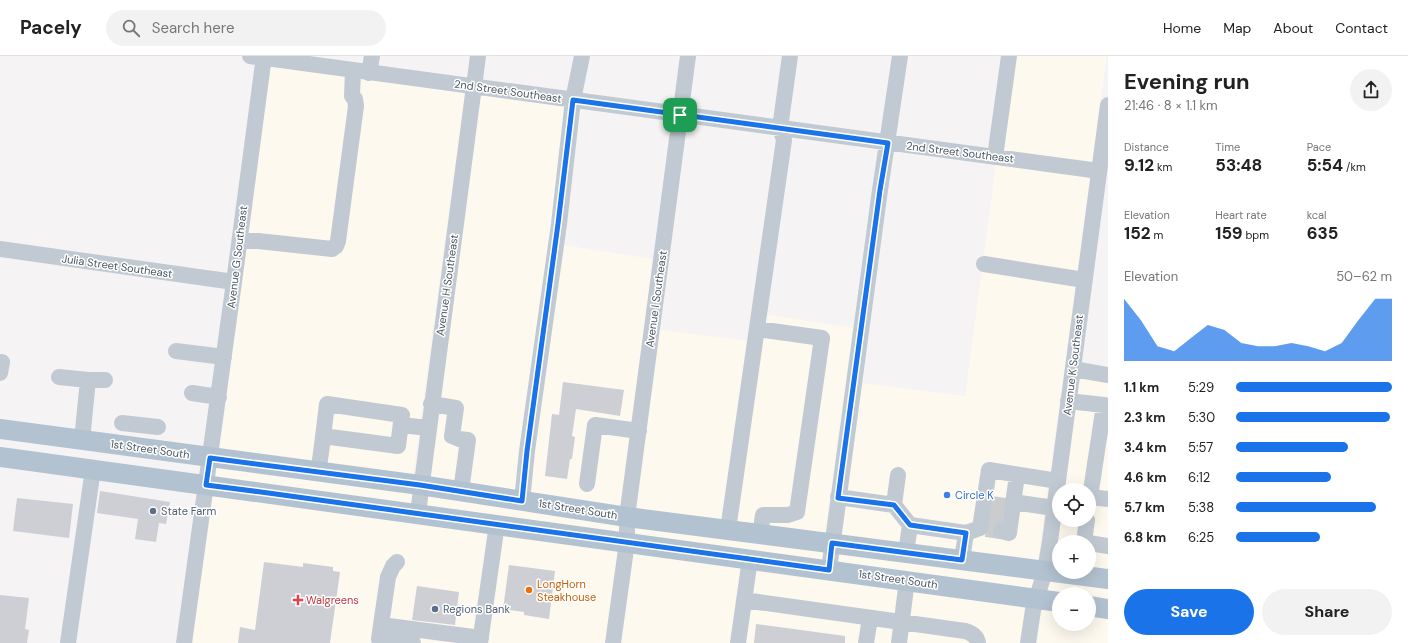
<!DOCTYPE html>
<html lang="en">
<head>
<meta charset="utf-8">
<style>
  :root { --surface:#fff; --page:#f2f2f2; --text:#222; --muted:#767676; --line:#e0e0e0; --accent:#1a73e8 }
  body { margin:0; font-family:"DM Sans",sans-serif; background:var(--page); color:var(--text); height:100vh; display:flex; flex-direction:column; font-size:15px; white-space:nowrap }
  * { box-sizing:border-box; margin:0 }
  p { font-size:13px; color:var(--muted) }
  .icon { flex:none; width:22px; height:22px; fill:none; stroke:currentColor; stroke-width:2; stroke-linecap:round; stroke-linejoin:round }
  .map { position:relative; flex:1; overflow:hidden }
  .drawer { display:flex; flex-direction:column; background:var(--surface); width:300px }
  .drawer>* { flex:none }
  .controls { position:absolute; left:1052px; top:427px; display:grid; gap:8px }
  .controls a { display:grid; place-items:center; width:44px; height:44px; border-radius:50%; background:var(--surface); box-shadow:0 4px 16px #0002; font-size:20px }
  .pin { position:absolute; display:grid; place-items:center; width:34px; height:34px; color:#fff; margin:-17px; border-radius:8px; box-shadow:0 2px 6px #0006 }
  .round { display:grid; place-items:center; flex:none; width:42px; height:42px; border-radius:21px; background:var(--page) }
  .overview { display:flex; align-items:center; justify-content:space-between; height:68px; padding:0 16px }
  h1 { font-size:22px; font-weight:700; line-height:30px }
  .metrics { display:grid; grid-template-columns:repeat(3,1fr); gap:6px; height:68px; padding:4px 16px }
  .metrics div { display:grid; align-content:center }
  .metrics b { font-size:17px; font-weight:700 }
  .metrics small { font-size:11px; font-weight:400 }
  .metrics p { font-size:11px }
  .chart { height:112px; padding:8px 16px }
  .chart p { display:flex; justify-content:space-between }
  .chart svg { width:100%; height:72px; margin-top:4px; fill:var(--accent); opacity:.7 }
  .cta { display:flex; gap:8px; margin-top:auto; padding:8px 16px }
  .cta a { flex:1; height:46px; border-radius:24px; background:var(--accent); color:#fff; font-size:16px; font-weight:700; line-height:46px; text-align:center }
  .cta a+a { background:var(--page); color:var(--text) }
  ul { padding:0 16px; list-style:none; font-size:13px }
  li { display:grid; grid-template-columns:64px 48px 1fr; align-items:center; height:30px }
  li i { height:10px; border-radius:5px; background:var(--accent) }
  header { display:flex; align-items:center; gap:24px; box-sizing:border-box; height:56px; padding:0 20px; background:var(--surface); border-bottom:1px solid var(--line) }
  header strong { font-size:19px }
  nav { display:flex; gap:22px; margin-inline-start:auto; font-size:14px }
  .search { width:280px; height:36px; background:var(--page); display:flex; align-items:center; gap:10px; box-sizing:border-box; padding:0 14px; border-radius:22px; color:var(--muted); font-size:15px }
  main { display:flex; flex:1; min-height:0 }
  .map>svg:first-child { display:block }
  .commercial { fill:#fdf9ef }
  .building { fill:#cdcfd5 }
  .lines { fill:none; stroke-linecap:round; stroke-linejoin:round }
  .minor-tunnel { stroke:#caccce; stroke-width:16; stroke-dasharray:16 8; stroke-linecap:butt }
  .minor { stroke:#c1cad2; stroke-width:16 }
  .major { stroke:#b3c2d1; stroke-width:20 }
  .route-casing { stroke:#fff; stroke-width:8 }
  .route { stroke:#1a73e8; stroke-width:5 }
  .shop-dot { fill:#3f7fe0; stroke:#fff; stroke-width:1.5 }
  .service-dot { fill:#5c6f8a; stroke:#fff; stroke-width:1.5 }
  .food-dot { fill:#e8710a; stroke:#fff; stroke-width:1.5 }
  .health-dot { fill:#e0444e; stroke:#fff; stroke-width:1.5 }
  .labels { text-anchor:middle; stroke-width:3; stroke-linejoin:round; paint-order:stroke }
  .street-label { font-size:11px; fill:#4a5661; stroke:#fff }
  .shop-label { font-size:11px; fill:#366cbe; stroke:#fff; text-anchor:start }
  .service-label { font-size:11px; fill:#4e5e75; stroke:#fff; text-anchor:start }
  .food-label { font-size:11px; fill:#c56008; stroke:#fff; text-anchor:start }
  .health-label { font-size:11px; fill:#be3a42; stroke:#fff; text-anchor:start }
</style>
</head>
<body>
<header>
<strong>Pacely</strong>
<div class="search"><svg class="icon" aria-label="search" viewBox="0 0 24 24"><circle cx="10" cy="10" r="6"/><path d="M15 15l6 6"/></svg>Search here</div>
<nav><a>Home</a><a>Map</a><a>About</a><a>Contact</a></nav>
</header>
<main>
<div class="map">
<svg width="1108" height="587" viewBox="0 0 1108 587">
  <rect width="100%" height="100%" fill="#f5f3f3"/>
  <!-- commercial -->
  <path class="commercial" d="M 1011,0 L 1107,0 L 1092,107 L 998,94 Z
    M 271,10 L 465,37 L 413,421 L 219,396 L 243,220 L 252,141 Z
    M 481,39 L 578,52 L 557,188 L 653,203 L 620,453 L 429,423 Z
    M 996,108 L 1090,121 L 1038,507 L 841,481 L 862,327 L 965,340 Z
    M 763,258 L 853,272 L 825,479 L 636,455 L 660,274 L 758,286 Z
    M 1080,321 L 1108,326 L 1108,516 L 1089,513 L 1089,486 L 1059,486 L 1059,509 L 1054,509 L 1061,464 L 1089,464 L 1089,434 L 1065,434 Z
    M 210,402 L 626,471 L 1045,515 L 1028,587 L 184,587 Z
    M 1051,523 L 1108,531 L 1108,545 L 1089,543 L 1089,538 L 1046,537 Z
    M 1042,551 L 1059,553 L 1059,568 L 1089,568 L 1089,557 L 1108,560 L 1108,587 L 1037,587 Z"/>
  <!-- building -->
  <path class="building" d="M 563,326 L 624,334 L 620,360 L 576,353 L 572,380 L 575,381 L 572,403 L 570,403 L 567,423 L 545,420 L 552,358 L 559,359 Z
    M 100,435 L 170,446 L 166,468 L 159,467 L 156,486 L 135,483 L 138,463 L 97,457 Z
    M 17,442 L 73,448 L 69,482 L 13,475 Z
    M 264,506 L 303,511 L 303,507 L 333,511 L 333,515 L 340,516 L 330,587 L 238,587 L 240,571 L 255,574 Z
    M 509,509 L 555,515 L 549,563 L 524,559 L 524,556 L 503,553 Z
    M 417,530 L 459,536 L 455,569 L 412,564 Z
    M 0,539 L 29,542 L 25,573 L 29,574 L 27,587 L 0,587 Z
    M 756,568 L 845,580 L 845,587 L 754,587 Z"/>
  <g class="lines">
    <!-- minor-tunnel -->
    <path class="minor-tunnel" d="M 990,448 L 1005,450
      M 988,462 L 1003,464
      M 986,473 L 1001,475"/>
    <!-- minor -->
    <path class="minor" d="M 250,0 L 1099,115
      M 369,17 L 372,0
      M 995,101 L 1009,0
      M 240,185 L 258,185 L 332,193 L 336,190 L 338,185 L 356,50 L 355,43 L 352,40 L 353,15
      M 0,193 L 234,226
      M 984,208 L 1084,224
      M 757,273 L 822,282 L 797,456 L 788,459 L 763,459 L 760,478
      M 176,295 L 224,301
      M 1073,313 L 1108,319
      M 0,317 L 2,306
      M 59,321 L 88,324 L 82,384
      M 88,324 L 105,324
      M 192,337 L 219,341
      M 1068,345 L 1104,349 L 1090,441 L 1108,443
      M 431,348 L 456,352 L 452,380 L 459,383 L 468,384 L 461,435
      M 122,367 L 158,371
      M 401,369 L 428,372
      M 318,416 C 322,394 324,371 327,348 L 402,359 L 398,390 L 323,380
      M 587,428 L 595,369 L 639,375
      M 838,441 L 894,449 L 910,469 L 966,477 L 980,472 L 989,414 L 1058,425
      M 522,445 L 527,395 L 559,168 L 573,44 L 582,0
      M 1013,446 L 1054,452
      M 894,449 L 898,419
      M 418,457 L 478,0
      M 728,474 L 784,84 L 780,72 L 790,0
      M 1001,475 L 1009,477 L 1017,419
      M 1084,486 L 1087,464
      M 1089,487 L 1108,490
      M 906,497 L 910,469
      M 962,504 L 966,477
      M 829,514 L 880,134 L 900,0
      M 744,544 L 965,575 C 972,577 977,580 978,587
      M 381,569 L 481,582
      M 379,583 L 413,587
      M 68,587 L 93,413
      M 184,587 L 234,226 L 264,0
      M 380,587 L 379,583 L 388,521 L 393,510 L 397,506
      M 480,587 L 497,468
      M 613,587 L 627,486 L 627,461 L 688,0
      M 738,587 L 750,503
      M 866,587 L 870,562
      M 899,587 L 907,524
      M 1028,587 L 1033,554 L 1045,515 L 1050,485 L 1108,49"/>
    <!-- major -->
    <path class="major" d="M 0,373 L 420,429 L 627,461 L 1108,523
      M 0,401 L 1059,546
      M 1089,550 L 1108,553"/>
  </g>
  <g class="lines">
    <defs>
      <path id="route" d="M 573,44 L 888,87 L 880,134 L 838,442 L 894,449 L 910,469 L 966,477 L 962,504 L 832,487 L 829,514 L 261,436 L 206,429 L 210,402 L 420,429 L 522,445 L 527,395 L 558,168 Z"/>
    </defs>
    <!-- route casing -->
    <use href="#route" class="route-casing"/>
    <!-- route -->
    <use href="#route" class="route"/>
  </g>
  <!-- markers -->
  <circle class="shop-dot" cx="947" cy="439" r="4"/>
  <g class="service-dot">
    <circle cx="153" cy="455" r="4"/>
    <circle cx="435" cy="553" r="4"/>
  </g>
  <circle class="food-dot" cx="529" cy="534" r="4"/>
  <path class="health-dot" d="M296 538h4v4h4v4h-4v4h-4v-4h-4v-4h4z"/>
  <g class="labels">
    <!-- street labels -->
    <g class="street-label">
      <text transform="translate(508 35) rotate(8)" y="4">2nd Street Southeast</text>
      <text transform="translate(960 96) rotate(7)" y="4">2nd Street Southeast</text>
      <text transform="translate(237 201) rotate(-83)" y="4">Avenue G Southeast</text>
      <text transform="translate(117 210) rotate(8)" y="4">Julia Street Southeast</text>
      <text transform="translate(447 229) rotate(-82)" y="4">Avenue H Southeast</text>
      <text transform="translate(656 243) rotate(-82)" y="4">Avenue I Southeast</text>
      <text transform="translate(1073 309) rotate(-83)" y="4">Avenue K Southeast</text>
      <text transform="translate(150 393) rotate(8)" y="4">1st Street South</text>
      <text transform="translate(578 453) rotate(9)" y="4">1st Street South</text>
      <text transform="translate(898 523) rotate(8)" y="4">1st Street South</text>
    </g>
    <!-- shop labels -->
    <g class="shop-label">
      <text x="955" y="443">Circle K</text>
    </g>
    <!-- service labels -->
    <g class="service-label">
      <text x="161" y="459">State Farm</text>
      <text x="443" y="557">Regions Bank</text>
    </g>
    <!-- food labels -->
    <g class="food-label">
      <text x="537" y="532">LongHorn<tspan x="537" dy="13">Steakhouse</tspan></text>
    </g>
    <!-- health labels -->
    <g class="health-label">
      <text x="306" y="548">Walgreens</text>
    </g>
  </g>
</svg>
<div class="controls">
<a><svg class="icon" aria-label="locate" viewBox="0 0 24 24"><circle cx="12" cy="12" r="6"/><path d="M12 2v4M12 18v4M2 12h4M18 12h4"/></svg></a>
<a>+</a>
<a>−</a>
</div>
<div class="pin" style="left:680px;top:59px;background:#1e9e55"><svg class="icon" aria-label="arrive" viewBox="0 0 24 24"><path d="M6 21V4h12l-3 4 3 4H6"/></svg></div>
</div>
<section class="drawer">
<div class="overview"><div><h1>Evening run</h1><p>21:46 · 8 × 1.1 km</p></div><a class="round"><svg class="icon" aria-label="share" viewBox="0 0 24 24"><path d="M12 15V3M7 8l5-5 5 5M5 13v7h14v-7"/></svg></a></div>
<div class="metrics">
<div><p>Distance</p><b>9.12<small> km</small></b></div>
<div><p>Time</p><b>53:48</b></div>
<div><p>Pace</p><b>5:54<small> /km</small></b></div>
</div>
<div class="metrics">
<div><p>Elevation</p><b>152<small> m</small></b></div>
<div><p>Heart rate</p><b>159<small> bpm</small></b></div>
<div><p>kcal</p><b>635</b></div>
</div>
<div class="chart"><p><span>Elevation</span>50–62 m</p>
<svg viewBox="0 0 160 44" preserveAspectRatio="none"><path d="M0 44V6L10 19L20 35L30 38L40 30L50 22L60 25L70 33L80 35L90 35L100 33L110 35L120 38L130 33L140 19L150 6L160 6V44z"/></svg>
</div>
<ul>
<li><b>1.1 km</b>5:29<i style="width:100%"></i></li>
<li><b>2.3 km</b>5:30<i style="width:99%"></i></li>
<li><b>3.4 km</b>5:57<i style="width:72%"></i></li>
<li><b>4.6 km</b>6:12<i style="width:61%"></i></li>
<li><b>5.7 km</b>5:38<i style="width:90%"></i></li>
<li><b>6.8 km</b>6:25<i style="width:54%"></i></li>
</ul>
<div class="cta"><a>Save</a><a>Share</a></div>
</section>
</main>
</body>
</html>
